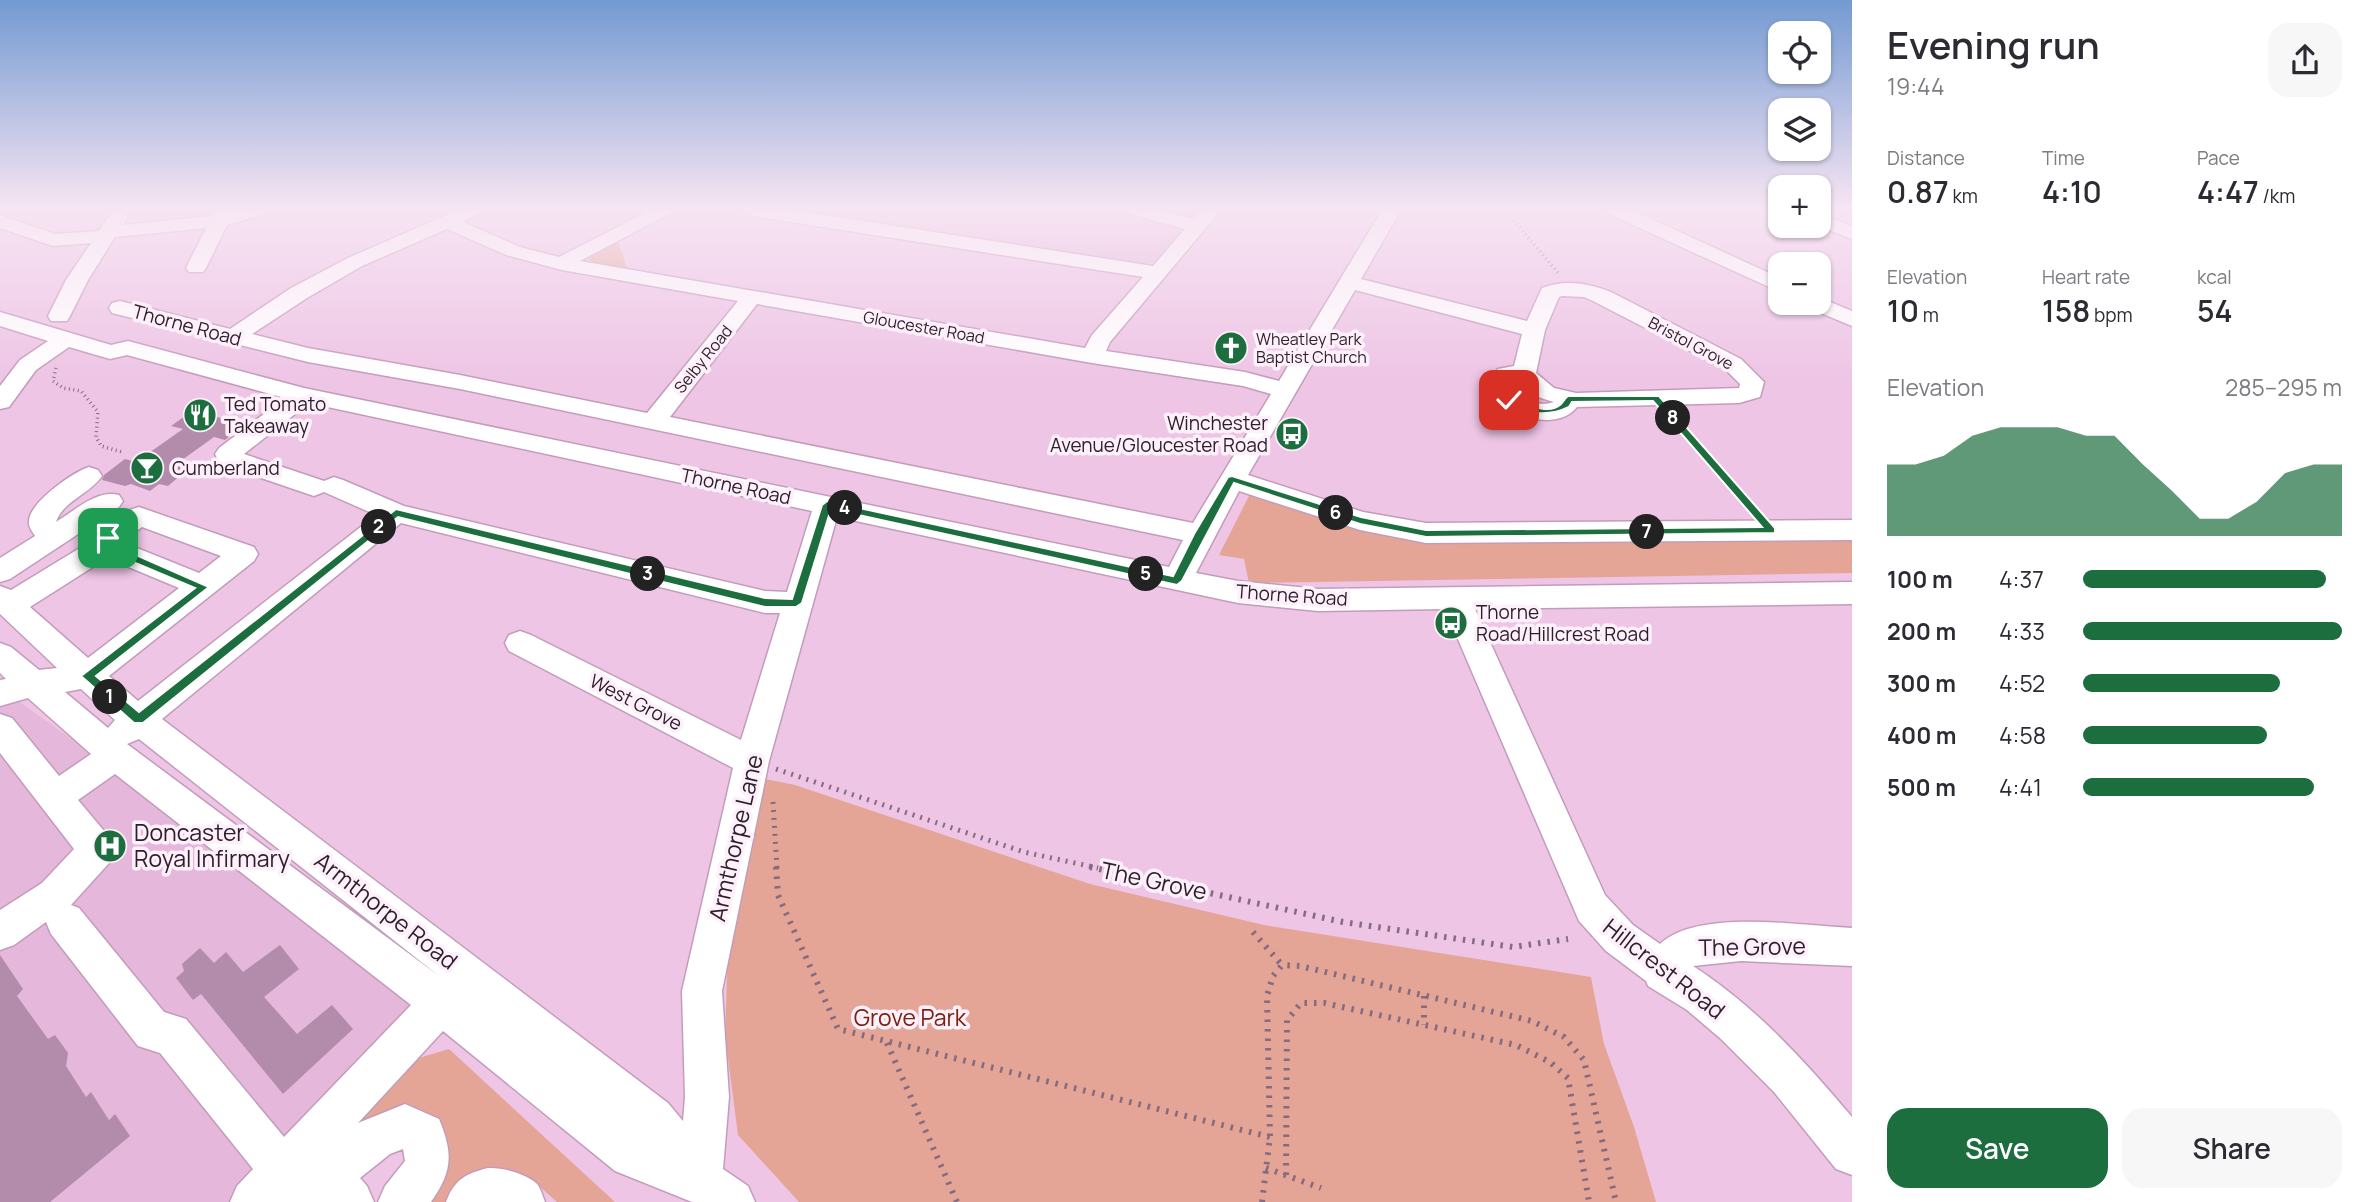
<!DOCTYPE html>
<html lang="en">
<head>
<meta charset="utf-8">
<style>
  :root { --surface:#fff; --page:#f7f7f7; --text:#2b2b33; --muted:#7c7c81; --accent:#1d6e3f }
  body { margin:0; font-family:Manrope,sans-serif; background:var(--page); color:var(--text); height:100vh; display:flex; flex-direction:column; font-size:26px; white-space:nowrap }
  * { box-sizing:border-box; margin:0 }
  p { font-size:23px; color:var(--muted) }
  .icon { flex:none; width:38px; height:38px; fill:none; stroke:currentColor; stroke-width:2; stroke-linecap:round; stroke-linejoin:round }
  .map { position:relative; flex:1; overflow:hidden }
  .panel { display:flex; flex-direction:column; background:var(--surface); width:525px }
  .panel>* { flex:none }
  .fabs { position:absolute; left:1768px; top:21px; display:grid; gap:14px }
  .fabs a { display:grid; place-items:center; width:63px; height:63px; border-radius:14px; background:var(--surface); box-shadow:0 2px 5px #0004; font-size:35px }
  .pin { position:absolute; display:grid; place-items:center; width:60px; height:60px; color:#fff; margin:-30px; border-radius:14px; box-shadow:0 4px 10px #0006 }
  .km { position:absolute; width:35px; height:35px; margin:-18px; border-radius:50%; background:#222; color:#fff; font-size:19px; line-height:35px; text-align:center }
  .round { display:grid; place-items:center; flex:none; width:74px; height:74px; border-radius:21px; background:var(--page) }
  .overview { display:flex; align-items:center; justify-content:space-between; height:119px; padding:0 35px }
  h1 { font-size:38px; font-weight:600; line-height:52px }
  .metrics { display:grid; grid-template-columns:repeat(3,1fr); gap:10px; height:119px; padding:7px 35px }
  .metrics div { display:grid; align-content:center }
  .metrics b { font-size:30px; font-weight:600 }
  .metrics small { font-size:19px; font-weight:400 }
  .metrics p { font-size:19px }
  .chart { height:196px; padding:14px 35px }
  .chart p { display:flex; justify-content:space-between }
  .chart svg { width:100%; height:126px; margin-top:7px; fill:var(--accent); opacity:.7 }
  .cta { display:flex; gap:14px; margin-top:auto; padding:14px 35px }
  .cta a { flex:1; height:80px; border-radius:21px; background:var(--accent); color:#fff; font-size:28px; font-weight:600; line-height:80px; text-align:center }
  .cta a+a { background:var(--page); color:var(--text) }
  ul { padding:0 35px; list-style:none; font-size:23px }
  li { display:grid; grid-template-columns:112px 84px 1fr; align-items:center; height:52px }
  li i { height:18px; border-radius:9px; background:var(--accent) }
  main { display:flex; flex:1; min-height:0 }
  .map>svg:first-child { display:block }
  .built { fill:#e5b7db }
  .green { fill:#e5a596 }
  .building { fill:#b28caa }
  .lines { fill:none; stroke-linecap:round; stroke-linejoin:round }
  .minor-casing { stroke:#c39cbb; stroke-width:3 }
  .path-far2 { stroke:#856b80; stroke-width:3.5; stroke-dasharray:1 3.5; stroke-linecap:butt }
  .path-far1 { stroke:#856b80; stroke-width:5; stroke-dasharray:2 6; stroke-linecap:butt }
  .path { stroke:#856b80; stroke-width:6; stroke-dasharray:2.5 7; stroke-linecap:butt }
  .minor { fill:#fff; fill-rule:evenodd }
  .route { fill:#1d6e3f; stroke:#fff; stroke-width:2 }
  .labels { text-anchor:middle; stroke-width:7; stroke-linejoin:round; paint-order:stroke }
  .far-street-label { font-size:16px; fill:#2c1e2a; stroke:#fdf0fa }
  .far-poi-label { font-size:16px; fill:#2c1e2a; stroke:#fdf0fa; text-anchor:start }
  .street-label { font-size:19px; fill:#2c1e2a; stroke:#fdf0fa }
  .poi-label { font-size:19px; fill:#2c1e2a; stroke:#fdf0fa; text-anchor:start }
  .near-poi-label { font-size:23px; fill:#2c1e2a; stroke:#fdf0fa; text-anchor:start }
  .near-street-label { font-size:23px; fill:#2c1e2a; stroke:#fdf0fa }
  .near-park-label { font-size:23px; fill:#7b220f; stroke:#fdf0fa }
</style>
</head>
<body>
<main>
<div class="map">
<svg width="1852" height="1202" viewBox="0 0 1852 1202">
  <rect width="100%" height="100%" fill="#eec5e5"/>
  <!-- built -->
  <path class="built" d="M 785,210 L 1200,210 L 1157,261 L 1145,264 Z
    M 0,688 L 441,1003 L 253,1202 L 0,1202 Z"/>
  <!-- green -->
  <path class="green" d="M 618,241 L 627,268 L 597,264 L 589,260 L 588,256 Z
    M 1250,494 L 1352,524 L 1852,537 L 1852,573 L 1249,583 L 1244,559 L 1219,555 Z
    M 761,778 L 795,785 L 1090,884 L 1264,925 L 1591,977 L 1604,1044 L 1634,1127 L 1656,1202 L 799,1202 L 738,1135 L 725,1035 L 729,917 Z
    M 449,1049 L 615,1202 L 557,1202 L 539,1186 L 494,1167 L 454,1202 L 411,1202 L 428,1145 L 343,1151 L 354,1120 L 412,1060 Z"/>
  <!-- building -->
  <path class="building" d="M 192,411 L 246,424 L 225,440 L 214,437 L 175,465 L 187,470 L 168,486 L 159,484 L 150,491 L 131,484 L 125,486 L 102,480 L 104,475 L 125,459 L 136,462 L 183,429 L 171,426 Z
    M 280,945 L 299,969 L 264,997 L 297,1034 L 332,1005 L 353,1029 L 283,1094 L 201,994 L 193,1000 L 176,978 L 184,971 L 182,964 L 200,948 L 214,963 L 226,952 L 243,972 Z
    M 0,955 L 23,989 L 17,996 L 48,1039 L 55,1035 L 68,1053 L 66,1066 L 86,1097 L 91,1092 L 109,1120 L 115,1114 L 130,1136 L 50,1202 L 0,1202 Z"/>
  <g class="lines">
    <defs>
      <path id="minor" d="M 215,210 L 267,210 L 265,214 L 227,225 L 206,268 L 203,272 L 189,272 L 186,268 L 206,228 L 115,237 L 88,280 L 70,316 L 67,321 L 51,321 L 48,316 L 66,280 L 91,243 L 53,246 L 0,228 L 0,215 L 55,234 L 99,231 L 111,213 L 118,211 L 128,217 L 123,225 L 212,216 Z
        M 458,210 L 484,210 L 463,222 L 520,247 L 559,257 L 651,210 L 676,210 L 580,261 L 1085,348 L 1092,335 L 1143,277 L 752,216 L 743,210 L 792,210 L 1153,266 L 1185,229 L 1130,214 L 1128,210 L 1161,210 L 1194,219 L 1201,210 L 1221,210 L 1110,342 L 1106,351 L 1245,372 L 1279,381 L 1382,210 L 1401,210 L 1361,279 L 1527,321 L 1542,288 C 1566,279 1588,283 1611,292 L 1741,359 L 1764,382 L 1760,397 L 1739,403 L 1577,407 C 1555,434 1503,414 1487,390 L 1487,382 L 1498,369 L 1514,366 L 1522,334 L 1355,290 L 1248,475 L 1363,512 L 1426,523 L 1852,520 L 1852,540 L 1426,543 L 1360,530 L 1239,491 L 1196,573 L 1238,581 L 1318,589 L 1852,582 L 1852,604 L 1475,609 L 1605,895 L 1633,925 L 1660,944 C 1698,908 1802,926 1852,928 L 1852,966 L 1741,961 L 1693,966 C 1755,1006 1805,1061 1852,1117 L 1852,1175 L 1836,1169 L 1774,1092 L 1721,1039 L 1687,1010 L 1648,986 L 1646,981 L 1606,951 L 1579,921 L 1445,609 L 1318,611 L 1238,603 L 837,517 L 769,761 L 722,991 L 729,1097 L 723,1169 L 748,1186 L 755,1202 L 692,1202 L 615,1171 L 443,1031 L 358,1123 L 405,1104 L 439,1119 C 453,1153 453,1171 431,1202 L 378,1202 L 385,1186 L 405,1161 L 403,1149 L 390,1154 L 360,1178 L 367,1186 L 374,1202 L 230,1202 L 237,1186 L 253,1169 L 160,1053 L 138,1046 L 51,934 L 46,922 L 14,945 L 0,950 L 0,910 L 42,883 L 74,849 L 0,753 L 0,714 L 12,718 L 59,776 L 91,754 L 28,698 L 0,706 L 0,680 L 6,679 L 0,673 L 0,643 L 11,647 L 39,670 L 57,668 L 0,614 L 0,586 L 11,590 L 93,540 C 101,525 123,511 139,507 L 254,547 L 258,554 L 254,561 L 109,676 L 138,701 L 376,515 L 324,492 L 314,496 L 220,464 L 215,454 L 219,448 L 285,398 L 127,355 L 110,359 L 69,347 L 36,370 L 9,407 L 0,409 L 0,386 L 20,360 L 48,341 L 0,326 L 0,312 L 111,345 L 128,341 L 304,388 L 1169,567 L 1183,540 L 460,389 L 308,362 L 112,313 L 109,308 L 112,303 L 120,301 L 230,329 L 291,288 L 348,258 ZM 447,229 L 506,255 L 562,270 L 738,301 L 647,413 L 460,375 L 308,348 L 252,334 L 307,298 L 362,266 ZM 1562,296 L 1584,297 L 1595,302 L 1725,369 L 1740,384 L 1739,388 L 1576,393 L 1554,388 L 1536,373 L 1545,330 L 1559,297 ZM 757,304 L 1092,363 L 1243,386 L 1271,394 L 1193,523 L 670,417 ZM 1517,380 C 1527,394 1539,398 1554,402 C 1538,408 1523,398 1511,388 L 1511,383 ZM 309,403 L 812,511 L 787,592 L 765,591 L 404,506 L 343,480 L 334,477 L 324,481 L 244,454 ZM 401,523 L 765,613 L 780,613 L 741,740 L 531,635 L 520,631 L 509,635 L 505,643 L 509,651 L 733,768 L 682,991 L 685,1097 L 683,1121 L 668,1103 L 162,719 ZM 142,527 L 221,556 L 199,573 L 122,542 ZM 107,558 L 179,588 L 88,658 L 30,607 ZM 81,689 L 115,720 L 108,728 L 65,692 ZM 139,739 L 439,976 L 127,744 ZM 115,774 L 411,1005 L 284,1137 L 186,1019 L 164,1012 L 79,908 L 71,905 L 110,862 L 115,850 L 110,838 L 78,800 Z
        M 1607,210 L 1632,210 L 1780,278 L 1780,292 L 1609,214 Z
        M 1818,213 L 1852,226 L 1852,239 L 1818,226 Z
        M 1818,297 L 1852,311 L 1852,326 L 1809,308 L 1806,303 L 1818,303 Z
        M 89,467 L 98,470 L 102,476 C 90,494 63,501 56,522 C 74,511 97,489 119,495 L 123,501 L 119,507 L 10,579 L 0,582 L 0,558 L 35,536 C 32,531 28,527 29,521 C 29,503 73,472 89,467 Z
        M 488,1168 C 502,1167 528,1174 538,1185 C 541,1190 543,1197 545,1202 L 446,1202 C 455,1179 465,1174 488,1168 Z"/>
    </defs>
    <!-- minor casing -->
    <use href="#minor" class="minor-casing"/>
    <!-- path-far2 -->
    <path class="path-far2" d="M 1505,210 L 1560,275
      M 56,368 L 53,381 L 63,388 L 81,391 L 98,412 L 96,437 L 101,446 L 122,452
      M 1670,415 L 1754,511"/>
    <!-- path-far1 -->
    <path class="path-far1" d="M 776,769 L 1024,852 L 1098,868
      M 773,802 L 777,868"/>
    <!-- path -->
    <path class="path" d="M 776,867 L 778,895 L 838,1029 L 1270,1137
      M 1090,867 L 1343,922 L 1513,947 L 1568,939
      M 1253,932 L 1282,965
      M 1424,996 L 1424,1025
      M 887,1043 L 957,1202
      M 1266,1168 L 1321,1188
      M 1286,1175 L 1287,1020 L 1301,1003 L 1324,1003 L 1516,1045 L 1550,1062 L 1568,1078 L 1589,1202
      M 1262,1202 L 1270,1137 L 1267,996 L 1273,976 L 1282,965 L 1300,966 L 1532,1021 L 1564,1037 L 1584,1060 L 1616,1202"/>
    <!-- minor -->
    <use href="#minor" class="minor"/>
  </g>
  <!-- sky -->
  <linearGradient id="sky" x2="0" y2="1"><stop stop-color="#739ad2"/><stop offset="0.55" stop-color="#f7e5f3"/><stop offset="1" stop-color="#f7e5f3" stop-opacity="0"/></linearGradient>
  <rect width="1852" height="379" fill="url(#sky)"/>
  <!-- route -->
  <path class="route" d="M 1568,396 L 1659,396 L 1775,528 L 1775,533 L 1426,537 L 1360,524 L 1234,483 L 1182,581 L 1177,585 L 831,509 L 802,603 L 796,607 L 765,607 L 398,517 L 143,723 L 134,723 L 81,676 L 195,588 L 102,549 L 99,542 L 108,534 L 114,538 L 111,544 L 209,587 L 96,676 L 139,712 L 396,509 L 765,598 L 792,599 L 822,505 L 827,501 L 1173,576 L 1194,534 L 1228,477 L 1232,476 L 1361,517 L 1426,530 L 1762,527 L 1653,401 L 1572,402 L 1569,407 C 1547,418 1523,414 1504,400 L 1509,397 C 1522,401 1547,417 1561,404 C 1563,402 1565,398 1568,396 Z"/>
  <!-- icons -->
  <defs>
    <symbol id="church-disc" viewBox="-11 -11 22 22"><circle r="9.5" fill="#1d6e3f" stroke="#fdf0fa"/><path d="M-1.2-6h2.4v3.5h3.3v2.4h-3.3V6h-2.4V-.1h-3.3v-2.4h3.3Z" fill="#fff"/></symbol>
    <symbol id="restaurant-disc" viewBox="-11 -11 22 22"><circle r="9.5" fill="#1d6e3f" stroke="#fdf0fa"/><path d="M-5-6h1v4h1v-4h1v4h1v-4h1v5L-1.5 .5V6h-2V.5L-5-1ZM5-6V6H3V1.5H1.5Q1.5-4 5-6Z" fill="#fff"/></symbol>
    <symbol id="bus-disc" viewBox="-11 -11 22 22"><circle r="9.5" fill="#1d6e3f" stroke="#fdf0fa"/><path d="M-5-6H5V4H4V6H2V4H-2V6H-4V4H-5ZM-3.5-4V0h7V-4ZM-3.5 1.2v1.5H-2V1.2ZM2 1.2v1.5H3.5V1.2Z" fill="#fff"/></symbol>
    <symbol id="bar-disc" viewBox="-11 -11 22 22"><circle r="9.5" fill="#1d6e3f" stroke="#fdf0fa"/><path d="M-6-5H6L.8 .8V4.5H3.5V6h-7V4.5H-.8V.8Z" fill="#fff"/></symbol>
    <symbol id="hospital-disc" viewBox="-11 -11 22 22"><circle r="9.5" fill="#1d6e3f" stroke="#fdf0fa"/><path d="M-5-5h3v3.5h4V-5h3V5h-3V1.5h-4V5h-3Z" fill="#fff"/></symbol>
  </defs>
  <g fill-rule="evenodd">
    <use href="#church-disc" x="1212" y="329" width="38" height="38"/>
    <use href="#restaurant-disc" x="181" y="396" width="38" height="38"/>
    <use href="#bus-disc" x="1273" y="415" width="38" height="38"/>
    <use href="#bar-disc" x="128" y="449" width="38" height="38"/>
    <use href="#bus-disc" x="1432" y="604" width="38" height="38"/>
    <use href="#hospital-disc" x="91" y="827" width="38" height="38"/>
  </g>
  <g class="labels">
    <!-- far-street labels -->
    <g class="far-street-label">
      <text transform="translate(924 327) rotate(10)" y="6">Gloucester Road</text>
      <text transform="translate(1691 343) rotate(28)" y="6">Bristol Grove</text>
      <text transform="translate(703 359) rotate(-51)" y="6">Selby Road</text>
    </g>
    <!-- far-poi labels -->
    <g class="far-poi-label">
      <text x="1256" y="345">Wheatley Park<tspan x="1256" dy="18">Baptist Church</tspan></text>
    </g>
    <!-- street labels -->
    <g class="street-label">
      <text transform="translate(187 325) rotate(15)" y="7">Thorne Road</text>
      <text transform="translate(736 486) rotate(12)" y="7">Thorne Road</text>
      <text transform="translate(1292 595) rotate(4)" y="7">Thorne Road</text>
      <text transform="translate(636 702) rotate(27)" y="7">West Grove</text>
    </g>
    <!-- poi labels -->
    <g class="poi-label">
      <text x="224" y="411">Ted Tomato<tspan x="224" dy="22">Takeaway</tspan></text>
      <text x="1268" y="430" text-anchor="end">Winchester<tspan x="1268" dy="22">Avenue/Gloucester Road</tspan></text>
      <text x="172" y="475">Cumberland</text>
      <text x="1476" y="619">Thorne<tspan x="1476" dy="22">Road/Hillcrest Road</tspan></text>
    </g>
    <!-- near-poi labels -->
    <g class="near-poi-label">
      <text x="134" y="841">Doncaster<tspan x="134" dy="26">Royal Infirmary</tspan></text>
    </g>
    <!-- near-street labels -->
    <g class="near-street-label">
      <text transform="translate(736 838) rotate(-77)" y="8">Armthorpe Lane</text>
      <text transform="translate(1154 881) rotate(12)" y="8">The Grove</text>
      <text transform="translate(386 911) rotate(38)" y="8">Armthorpe Road</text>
      <text transform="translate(1752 947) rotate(-1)" y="8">The Grove</text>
      <text transform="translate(1664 969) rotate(38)" y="8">Hillcrest Road</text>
    </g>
    <!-- near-park labels -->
    <g class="near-park-label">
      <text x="910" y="1026">Grove Park</text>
    </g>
  </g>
</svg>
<div class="fabs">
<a><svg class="icon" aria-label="locate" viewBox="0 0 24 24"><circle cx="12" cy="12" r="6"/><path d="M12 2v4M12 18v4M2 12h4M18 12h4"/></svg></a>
<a><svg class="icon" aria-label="layers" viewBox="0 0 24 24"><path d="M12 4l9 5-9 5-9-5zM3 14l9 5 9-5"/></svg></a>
<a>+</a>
<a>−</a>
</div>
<div class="pin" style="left:108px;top:538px;background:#1e9e55"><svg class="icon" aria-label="arrive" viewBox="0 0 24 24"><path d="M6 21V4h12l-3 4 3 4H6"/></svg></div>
<div class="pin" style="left:1509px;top:400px;background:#d93025"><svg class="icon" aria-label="check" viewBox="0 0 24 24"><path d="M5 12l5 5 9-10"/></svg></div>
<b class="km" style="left:110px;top:697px">1</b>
<b class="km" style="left:379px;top:527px">2</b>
<b class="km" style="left:648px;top:574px">3</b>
<b class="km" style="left:845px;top:508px">4</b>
<b class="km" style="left:1146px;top:574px">5</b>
<b class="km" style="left:1336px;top:513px">6</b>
<b class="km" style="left:1647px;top:532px">7</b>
<b class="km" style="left:1673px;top:418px">8</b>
</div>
<section class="panel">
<div class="overview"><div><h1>Evening run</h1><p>19:44</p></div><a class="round"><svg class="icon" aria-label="share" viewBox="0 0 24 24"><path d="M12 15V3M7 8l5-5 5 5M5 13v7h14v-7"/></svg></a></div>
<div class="metrics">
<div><p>Distance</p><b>0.87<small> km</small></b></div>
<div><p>Time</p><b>4:10</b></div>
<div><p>Pace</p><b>4:47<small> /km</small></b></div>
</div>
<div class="metrics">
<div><p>Elevation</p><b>10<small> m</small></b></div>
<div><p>Heart rate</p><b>158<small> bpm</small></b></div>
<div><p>kcal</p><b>54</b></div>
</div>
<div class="chart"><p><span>Elevation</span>285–295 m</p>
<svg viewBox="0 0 160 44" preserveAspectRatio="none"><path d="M0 44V19L10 19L20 16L30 9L40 6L50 6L60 6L70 9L80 9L90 19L100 28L110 38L120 38L130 32L140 22L150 19L160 19V44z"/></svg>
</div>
<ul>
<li><b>100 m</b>4:37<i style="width:94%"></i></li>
<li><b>200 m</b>4:33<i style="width:100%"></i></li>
<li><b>300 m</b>4:52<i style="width:76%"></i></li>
<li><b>400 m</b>4:58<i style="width:71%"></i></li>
<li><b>500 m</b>4:41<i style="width:89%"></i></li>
</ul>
<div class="cta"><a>Save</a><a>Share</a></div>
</section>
</main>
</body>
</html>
